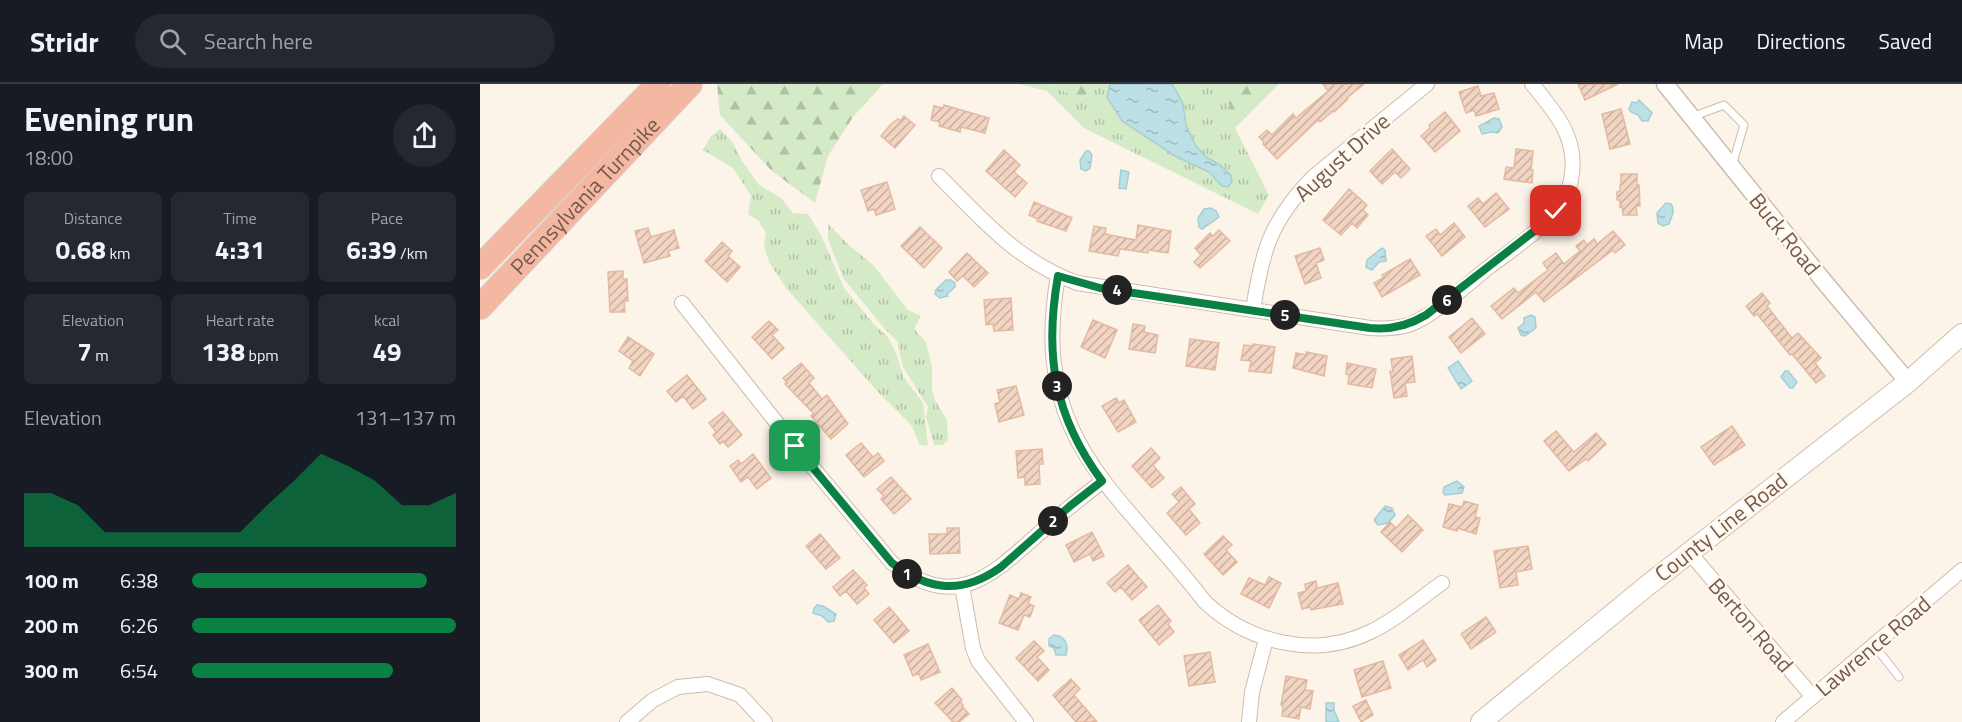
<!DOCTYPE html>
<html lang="en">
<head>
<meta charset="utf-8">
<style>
  :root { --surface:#171b24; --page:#242831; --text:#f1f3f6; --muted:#9ea1a6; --line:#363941; --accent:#0b8043 }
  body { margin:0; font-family:"Titillium Web",sans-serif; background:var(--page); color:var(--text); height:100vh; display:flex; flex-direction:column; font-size:22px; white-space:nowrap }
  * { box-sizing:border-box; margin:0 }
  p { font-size:20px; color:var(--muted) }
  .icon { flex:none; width:33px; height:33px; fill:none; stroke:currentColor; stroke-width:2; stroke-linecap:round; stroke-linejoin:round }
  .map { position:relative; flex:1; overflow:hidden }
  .panel { display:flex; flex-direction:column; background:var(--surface); width:480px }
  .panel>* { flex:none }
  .pin { position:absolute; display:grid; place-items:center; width:51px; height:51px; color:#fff; margin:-26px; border-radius:12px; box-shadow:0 3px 9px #0006 }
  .km { position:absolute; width:30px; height:30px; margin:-15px; border-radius:50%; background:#222; color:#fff; font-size:16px; line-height:30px; text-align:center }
  .round { display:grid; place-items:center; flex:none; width:63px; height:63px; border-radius:32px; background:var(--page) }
  .head { display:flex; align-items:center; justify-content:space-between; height:102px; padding:0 24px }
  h1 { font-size:33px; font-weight:700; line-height:45px }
  .figures { display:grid; grid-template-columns:repeat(3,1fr); gap:9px; height:102px; padding:6px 24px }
  .figures div { display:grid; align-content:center; border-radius:9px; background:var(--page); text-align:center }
  .figures b { font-size:26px; font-weight:700 }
  .figures small { font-size:16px; font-weight:400 }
  .figures p { font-size:16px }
  .chart { height:168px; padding:12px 24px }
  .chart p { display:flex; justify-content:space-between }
  .chart svg { width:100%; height:108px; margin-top:6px; fill:var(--accent); opacity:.7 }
  ul { padding:0 24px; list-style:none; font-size:20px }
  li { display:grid; grid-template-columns:96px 72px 1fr; align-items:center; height:45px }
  li i { height:15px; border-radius:8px; background:var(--accent) }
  header { display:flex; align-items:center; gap:36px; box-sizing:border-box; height:84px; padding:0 30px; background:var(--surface); border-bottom:2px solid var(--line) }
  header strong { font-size:28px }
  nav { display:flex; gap:33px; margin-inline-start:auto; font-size:21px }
  .search { width:420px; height:54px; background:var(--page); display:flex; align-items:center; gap:15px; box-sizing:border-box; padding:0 21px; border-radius:33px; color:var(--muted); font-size:22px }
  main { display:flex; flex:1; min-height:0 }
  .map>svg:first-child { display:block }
  .grass { fill:url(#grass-tufts) }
  .forest { fill:url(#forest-firs) }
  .water { fill:url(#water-ripples); stroke:#a3cfd7; stroke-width:1.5 }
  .building { fill:url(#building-hatch); stroke:#e3baa1; stroke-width:1.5 }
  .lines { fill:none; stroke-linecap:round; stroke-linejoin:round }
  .service-casing { stroke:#cebcae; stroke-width:9 }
  .minor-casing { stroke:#cebcae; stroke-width:16 }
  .tertiary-casing { stroke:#cebcae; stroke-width:19 }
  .secondary-casing { stroke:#d1bdac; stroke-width:22 }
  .motorway-casing { stroke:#d9d1cd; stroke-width:26 }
  .service { stroke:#fff; stroke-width:7 }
  .minor { stroke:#fff; stroke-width:14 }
  .tertiary { stroke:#fff; stroke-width:16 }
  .secondary { stroke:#fff; stroke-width:20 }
  .motorway { stroke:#f4b7a1; stroke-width:24 }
  .route-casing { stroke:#fff; stroke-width:12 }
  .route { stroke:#0b8043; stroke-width:8 }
  .labels { text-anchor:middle; stroke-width:5; stroke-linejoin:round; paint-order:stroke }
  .street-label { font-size:22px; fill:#765b4c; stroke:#fff8ef }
</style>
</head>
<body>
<header>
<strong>Stridr</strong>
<div class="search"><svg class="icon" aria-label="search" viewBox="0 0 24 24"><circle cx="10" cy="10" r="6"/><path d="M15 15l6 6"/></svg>Search here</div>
<nav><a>Map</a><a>Directions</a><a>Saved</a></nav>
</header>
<main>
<section class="panel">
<div class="head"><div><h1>Evening run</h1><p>18:00</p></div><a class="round"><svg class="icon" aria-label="share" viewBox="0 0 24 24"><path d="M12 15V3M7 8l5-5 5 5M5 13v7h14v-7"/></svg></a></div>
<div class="figures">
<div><p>Distance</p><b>0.68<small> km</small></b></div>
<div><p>Time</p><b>4:31</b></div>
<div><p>Pace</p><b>6:39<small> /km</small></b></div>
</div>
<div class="figures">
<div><p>Elevation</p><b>7<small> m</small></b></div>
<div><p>Heart rate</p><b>138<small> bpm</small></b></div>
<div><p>kcal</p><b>49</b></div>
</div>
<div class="chart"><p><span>Elevation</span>131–137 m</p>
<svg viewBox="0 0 160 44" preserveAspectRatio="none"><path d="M0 44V22L10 22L20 27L30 38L40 38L50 38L60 38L70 38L80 38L90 27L100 17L110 6L120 11L130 17L140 27L150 27L160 22V44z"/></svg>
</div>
<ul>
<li><b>100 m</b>6:38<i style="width:89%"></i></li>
<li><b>200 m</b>6:26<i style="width:100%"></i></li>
<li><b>300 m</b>6:54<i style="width:76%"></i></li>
</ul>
</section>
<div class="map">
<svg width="1482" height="638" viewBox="0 0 1482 638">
  <defs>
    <pattern id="grass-tufts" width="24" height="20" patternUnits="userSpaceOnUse" patternTransform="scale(1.5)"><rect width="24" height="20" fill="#d5eac7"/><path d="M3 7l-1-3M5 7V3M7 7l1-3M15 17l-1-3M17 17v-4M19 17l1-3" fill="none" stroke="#b1c1a4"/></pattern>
    <pattern id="forest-firs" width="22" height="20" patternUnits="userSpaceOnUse" patternTransform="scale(1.5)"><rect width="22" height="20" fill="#d5eac7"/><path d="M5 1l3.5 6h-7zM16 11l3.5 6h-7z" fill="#b1c1a4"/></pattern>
    <pattern id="water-ripples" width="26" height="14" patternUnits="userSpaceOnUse" patternTransform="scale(1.5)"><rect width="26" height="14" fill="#bde0e6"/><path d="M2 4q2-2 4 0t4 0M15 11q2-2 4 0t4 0" fill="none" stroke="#9eb9bd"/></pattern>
    <pattern id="building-hatch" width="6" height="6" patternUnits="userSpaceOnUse" patternTransform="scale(1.5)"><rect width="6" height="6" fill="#f1d4c1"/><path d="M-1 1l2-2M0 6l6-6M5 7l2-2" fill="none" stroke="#c8af9f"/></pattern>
  </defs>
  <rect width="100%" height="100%" fill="#fcf4e8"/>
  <!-- grass -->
  <path class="grass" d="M 539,0 L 569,0 L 603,16 L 614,0 L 738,0 L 747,12 L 755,44 L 789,111 L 778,130 L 604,44 L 567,7 Z
    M 240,45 L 253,59 L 262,77 L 279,101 L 301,114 L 313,129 L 328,130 L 342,153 L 364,204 L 393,239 L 408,253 L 416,269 L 424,294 L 443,319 L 448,362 L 440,361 L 432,342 L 398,308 L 306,204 L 289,178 L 284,162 L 286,149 L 279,137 L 268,130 L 271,112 L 253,84 L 223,66 L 231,52 Z
    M 348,140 L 369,161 L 394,182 L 428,226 L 441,232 L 434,245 L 446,258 L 452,283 L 452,306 L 455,316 L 467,336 L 468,357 L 462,361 L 454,361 L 446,333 L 448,323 L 423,283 L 417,257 L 404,244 L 363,194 L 348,155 Z"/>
  <!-- forest -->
  <path class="forest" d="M 237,0 L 403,0 L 373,33 L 348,72 L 335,119 L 292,87 L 240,31 Z
    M 569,0 L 614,0 L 603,16 Z
    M 738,0 L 799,0 L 755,44 L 747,12 Z"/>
  <!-- water -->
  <path class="water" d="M 630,0 L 692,0 L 703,20 L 706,41 L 716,62 L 726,73 L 737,79 L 751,91 L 752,98 L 748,103 L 742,102 L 729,88 L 695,72 L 642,37 L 627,13 Z
    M 1159,16 L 1172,29 L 1168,37 L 1162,37 L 1158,31 L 1151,28 L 1149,25 L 1152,18 L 1157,19 Z
    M 1014,34 L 1019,35 L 1022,43 L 1018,49 L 1012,48 L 1002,50 L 999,42 Z
    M 606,67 L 609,67 L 612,71 L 610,84 L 606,87 L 601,85 L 600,76 Z
    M 641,86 L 649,88 L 646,105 L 639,104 Z
    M 1186,119 L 1191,120 C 1196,127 1191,133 1189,140 L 1183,142 L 1178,139 L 1177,129 Z
    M 731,124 L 736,127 L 739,133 L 722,145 L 719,143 L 718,134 L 724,125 Z
    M 902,164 L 905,166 L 906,177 L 899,178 L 892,186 L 886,183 L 887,176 Z
    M 466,196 L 471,196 L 475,199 L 475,203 L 467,210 L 468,212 L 460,214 L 455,210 L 456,206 Z
    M 1051,231 L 1055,233 L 1056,244 L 1045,252 L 1041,251 L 1038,244 L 1044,239 L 1044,234 Z
    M 978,277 L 992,297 L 981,305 L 968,284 Z
    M 1305,287 L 1308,287 L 1317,298 L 1313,304 L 1310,304 L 1301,293 Z
    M 977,397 L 984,403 L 982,409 L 965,411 L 963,408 L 964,403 Z
    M 905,422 L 912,424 L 915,431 L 908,439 L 898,441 L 894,436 Z
    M 337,521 L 343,522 L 356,530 L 354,537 L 348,538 L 342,532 L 333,529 L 334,524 Z
    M 574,551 C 585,552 589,560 586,571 L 576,571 L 574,564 L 569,562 L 569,555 Z
    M 846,619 L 854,619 L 854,626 L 859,638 L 846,638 Z"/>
  <!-- building -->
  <path class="building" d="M 843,0 L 884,0 L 867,14 L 868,15 L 854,28 L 853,27 L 840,38 L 838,36 L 797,75 L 783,60 L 784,58 L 779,53 L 787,46 L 792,51 L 813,30 L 816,34 L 848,7 Z
    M 1098,0 L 1138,0 L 1105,16 Z
    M 998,2 L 1001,12 L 1014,9 L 1019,25 L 996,32 L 994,26 L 986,29 L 979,8 Z
    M 464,21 L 509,34 L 505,49 L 481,43 L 480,48 L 459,42 L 460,38 L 451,36 L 454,22 L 463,24 Z
    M 1141,25 L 1150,60 L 1130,65 L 1122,30 Z
    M 965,28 L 980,47 L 955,68 L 941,52 L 950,44 L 949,41 Z
    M 424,32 L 435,41 L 415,64 L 401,52 L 411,40 L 418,35 L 420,37 Z
    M 912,65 L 930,85 L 921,94 L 915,88 L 902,100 L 890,87 Z
    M 1036,65 L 1053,67 L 1051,86 L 1053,86 L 1052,99 L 1024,95 L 1026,83 L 1034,84 Z
    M 524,66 L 540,81 L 534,88 L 547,99 L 535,113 L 506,87 Z
    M 1141,90 L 1157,90 L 1157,101 L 1159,101 L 1160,122 L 1156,122 L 1157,131 L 1143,131 L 1142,122 L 1140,123 L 1140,116 L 1137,116 L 1137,108 L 1140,107 L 1140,101 L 1141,101 Z
    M 407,98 L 415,125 L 396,131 L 394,125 L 388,127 L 381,106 Z
    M 869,105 L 887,121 L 883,126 L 888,131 L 877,144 L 872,139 L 861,151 L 843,136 Z
    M 1016,109 L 1029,125 L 1005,143 L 988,122 L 998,114 L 1003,120 Z
    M 554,118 L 592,134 L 586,147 L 557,137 L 558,135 L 549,131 Z
    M 974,139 L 985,153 L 962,172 L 946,152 L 956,145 L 960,151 Z
    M 658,141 L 691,147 L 688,169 L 668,166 L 668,169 L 640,165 L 638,172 L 609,167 L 614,142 L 626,144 L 625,150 L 656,156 Z
    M 440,143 L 462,164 L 444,184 L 421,162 Z
    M 168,144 L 171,153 L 194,146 L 199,164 L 188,167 L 190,172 L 164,179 L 155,147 Z
    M 739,146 L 750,157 L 720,184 L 714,178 L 721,171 L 715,164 L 730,149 L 733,152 Z
    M 1133,147 L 1145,161 L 1135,169 L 1133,166 L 1064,218 L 1056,208 L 1022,235 L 1011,222 L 1034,204 L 1038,209 L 1068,186 L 1063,179 L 1076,169 L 1084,180 L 1100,167 L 1096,162 L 1104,156 L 1107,161 L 1114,155 L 1117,160 Z
    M 242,158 L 252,167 L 248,172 L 260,183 L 247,198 L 225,177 Z
    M 840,164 L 844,176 L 836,179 L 841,194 L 825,200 L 815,172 Z
    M 487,169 L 508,189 L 494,203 L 483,192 L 477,197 L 469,188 Z
    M 930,175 L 940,191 L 902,213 L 894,199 L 903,194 L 902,191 Z
    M 143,187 L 143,195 L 147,195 L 148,217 L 144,217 L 145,228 L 130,228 L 128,188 Z
    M 1282,209 L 1290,219 L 1287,222 L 1312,254 L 1318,249 L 1341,274 L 1335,279 L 1345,292 L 1336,299 L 1312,270 L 1310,271 L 1277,230 L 1274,232 L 1266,222 Z
    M 531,214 L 533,246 L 514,247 L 513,240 L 506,241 L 504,216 Z
    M 992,234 L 1005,250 L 981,269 L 969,253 Z
    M 613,236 L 637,246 L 625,274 L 601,263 Z
    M 289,237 L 298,246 L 292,251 L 304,264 L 292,275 L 272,253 Z
    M 653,240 L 665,242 L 664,248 L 678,251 L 675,269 L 649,265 Z
    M 148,253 L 174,270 L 160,292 L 149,284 L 153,277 L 139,267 Z
    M 710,255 L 739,259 L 735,286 L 706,282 Z
    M 773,260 L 795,263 L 791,289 L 769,287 L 771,277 L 761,276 L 764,261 L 773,262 Z
    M 826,268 L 847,272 L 844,292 L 813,284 L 816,269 L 826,271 Z
    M 932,272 L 935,298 L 925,299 L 927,312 L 914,314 L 910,287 L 913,288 L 911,275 Z
    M 321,279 L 334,294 L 329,299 L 342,315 L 347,311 L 368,340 L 351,355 L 331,332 L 334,330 L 305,300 L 307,299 L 303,294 Z
    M 867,279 L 896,285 L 892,304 L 868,300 L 869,291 L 866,290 Z
    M 207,291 L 226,315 L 213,325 L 203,312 L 196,318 L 187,307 Z
    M 536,302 L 544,331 L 519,338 L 515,320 L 520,318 L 517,306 Z
    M 636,314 L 639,319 L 644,316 L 656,338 L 638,348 L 622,322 Z
    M 243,328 L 262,351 L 248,363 L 243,357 L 240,360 L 233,351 L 236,348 L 229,339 Z
    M 1252,342 L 1265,361 L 1234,381 L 1221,363 Z
    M 1076,347 L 1094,368 L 1116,349 L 1126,360 L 1108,377 L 1106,375 L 1089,387 L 1064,357 Z
    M 381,359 L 393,373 L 398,369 L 404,377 L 384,393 L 366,371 Z
    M 671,364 L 680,374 L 673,381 L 684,394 L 672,404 L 652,382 Z
    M 562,365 L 563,380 L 559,380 L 560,400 L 545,401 L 545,393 L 538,394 L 536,367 Z
    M 273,370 L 291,394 L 277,405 L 268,393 L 261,398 L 250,382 L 258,376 L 261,380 Z
    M 411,393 L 431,415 L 414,430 L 401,415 L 404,412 L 397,405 Z
    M 701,403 L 715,420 L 709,425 L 720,439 L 706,451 L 687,429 L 699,418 L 692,410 Z
    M 984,417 L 998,421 L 995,433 L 1000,434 L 996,450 L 977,444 L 977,447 L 963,443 L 969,420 L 982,423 Z
    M 928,431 L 943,446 L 922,468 L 901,448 L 910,438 L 916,444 Z
    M 467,444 L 479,444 L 480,469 L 450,470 L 449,450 L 467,450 Z
    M 612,448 L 624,472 L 613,477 L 610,470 L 594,478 L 586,461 Z
    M 340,450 L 360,474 L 346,485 L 326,462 Z
    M 743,452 L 752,461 L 746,466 L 757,478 L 743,491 L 724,470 Z
    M 1048,462 L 1052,485 L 1036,488 L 1038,501 L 1020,504 L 1014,467 Z
    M 648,481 L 667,503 L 652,516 L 641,503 L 635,508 L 627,499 Z
    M 373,486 L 387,501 L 384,504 L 389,510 L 377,520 L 366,507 L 360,512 L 353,503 Z
    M 789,493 L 801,499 L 789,524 L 761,510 L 769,494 L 785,501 Z
    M 836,497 L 837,504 L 858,499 L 863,520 L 831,526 L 830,523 L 822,525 L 818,509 L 826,507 L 825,500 Z
    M 541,509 L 551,513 L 548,519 L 554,522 L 550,533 L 544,531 L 538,546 L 519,539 L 530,511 L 539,515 Z
    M 678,521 L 691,537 L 688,540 L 694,548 L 679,561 L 659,536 Z
    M 409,523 L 429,547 L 414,559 L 394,536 Z
    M 1006,533 L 1016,548 L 991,565 L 981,550 Z
    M 943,556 L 956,576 L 947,583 L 943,576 L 928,586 L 919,571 Z
    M 554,557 L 564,567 L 557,573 L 569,586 L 558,597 L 536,574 Z
    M 448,560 L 460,588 L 441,596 L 439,589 L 433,592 L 424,571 Z
    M 730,568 L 735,598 L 709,602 L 704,572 Z
    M 903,577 L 911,604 L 882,613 L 874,586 Z
    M 806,592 L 827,596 L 825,606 L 833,607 L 830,625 L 821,623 L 819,635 L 802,632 L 803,622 L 801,621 Z
    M 591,595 L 600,605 L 594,611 L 617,638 L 596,638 L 573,611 Z
    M 472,604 L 482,616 L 480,617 L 483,621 L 482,622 L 489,630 L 479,638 L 473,638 L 455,619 Z
    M 886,616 L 893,631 L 881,638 L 873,622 Z"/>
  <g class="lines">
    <defs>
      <path id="service" d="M 1212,33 L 1244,21 L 1264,41 L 1252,82
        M 1394,561 L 1419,593"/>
      <path id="minor" d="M 459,92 C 503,136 537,177 597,199 L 890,244 C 904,245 917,245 931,240 C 956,230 987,200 1009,183 C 1031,166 1058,149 1076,127 C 1084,117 1091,103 1092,89 C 1097,52 1074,27 1052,0
        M 578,192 C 549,356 637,404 725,518 C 769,559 835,575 890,548 C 916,536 939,515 962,499
        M 202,219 L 315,362 L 412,479 C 473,526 507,496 555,453 C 577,433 599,415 623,397
        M 773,226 C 782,167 790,138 832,94 L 947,0
        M 1209,468 L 1333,613
        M 482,502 L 493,564 L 498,577 L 546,638
        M 147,638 L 173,616 L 198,603 L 228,600 L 260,611 L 285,638
        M 769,638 L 772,608 L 786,555
        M 1303,638 L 1482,486"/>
      <path id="tertiary" d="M 1185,0 L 1342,195 L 1428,298"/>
      <path id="secondary" d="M 1001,638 L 1168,501 L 1428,298 L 1482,250"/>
      <g id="motorway">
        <path d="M 0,183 L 178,0"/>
        <path id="s1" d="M 0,223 L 210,0"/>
      </g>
    </defs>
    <!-- service casing -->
    <use href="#service" class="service-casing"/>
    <!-- minor casing -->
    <use href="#minor" class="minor-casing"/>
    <!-- tertiary casing -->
    <use href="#tertiary" class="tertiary-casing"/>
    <!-- secondary casing -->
    <use href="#secondary" class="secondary-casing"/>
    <!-- motorway casing -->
    <use href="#motorway" class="motorway-casing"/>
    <!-- service -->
    <use href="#service" class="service"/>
    <!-- minor -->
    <use href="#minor" class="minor"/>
    <!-- tertiary -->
    <use href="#tertiary" class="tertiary"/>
    <!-- secondary -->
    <use href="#secondary" class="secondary"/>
    <!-- motorway -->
    <use href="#motorway" class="motorway"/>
  </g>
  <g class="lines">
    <defs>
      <path id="route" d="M 315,362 L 412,479 C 449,507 482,511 521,483 L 590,422 L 622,397 C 574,332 564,271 578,192 L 620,204 L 890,244 C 911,246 928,242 946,231 L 1062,141 L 1076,127"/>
    </defs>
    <!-- route casing -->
    <use href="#route" class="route-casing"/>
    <!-- route -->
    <use href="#route" class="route"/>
  </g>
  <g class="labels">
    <!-- street labels -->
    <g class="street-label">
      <text transform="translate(862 73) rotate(-42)" y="8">August Drive</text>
      <text dy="8" stroke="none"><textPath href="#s1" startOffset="153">Pennsylvania Turnpike</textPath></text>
      <text transform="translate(1305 150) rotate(51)" y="8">Buck Road</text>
      <text transform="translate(1241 443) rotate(-38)" y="8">County Line Road</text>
      <text transform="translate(1271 541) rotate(49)" y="8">Berton Road</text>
      <text transform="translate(1393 562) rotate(-40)" y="8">Lawrence Road</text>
    </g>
  </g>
</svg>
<div class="pin" style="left:315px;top:362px;background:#1e9e55"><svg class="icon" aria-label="arrive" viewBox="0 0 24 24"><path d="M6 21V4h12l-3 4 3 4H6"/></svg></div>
<div class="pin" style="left:1076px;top:127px;background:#d93025"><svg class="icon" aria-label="check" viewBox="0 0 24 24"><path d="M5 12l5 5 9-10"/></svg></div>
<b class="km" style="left:427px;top:490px">1</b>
<b class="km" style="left:573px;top:437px">2</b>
<b class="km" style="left:577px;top:302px">3</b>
<b class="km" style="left:637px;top:206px">4</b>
<b class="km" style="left:805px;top:231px">5</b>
<b class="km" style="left:967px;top:216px">6</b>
</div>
</main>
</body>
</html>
